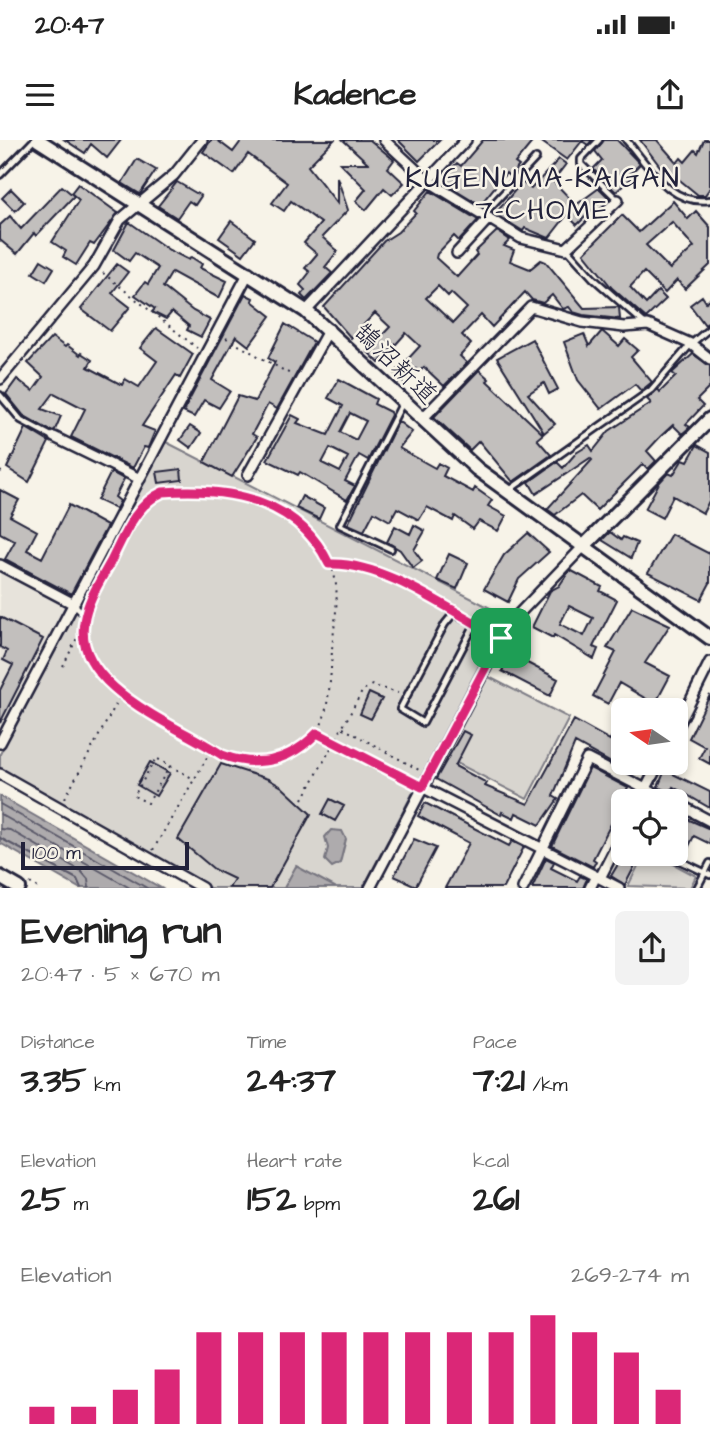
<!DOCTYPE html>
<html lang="en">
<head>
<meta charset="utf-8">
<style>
  :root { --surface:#fff; --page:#f2f2f2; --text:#222; --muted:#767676; --accent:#db2777 }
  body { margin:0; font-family:"Architects Daughter","Klee One",sans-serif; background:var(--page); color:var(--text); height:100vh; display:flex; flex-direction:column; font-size:26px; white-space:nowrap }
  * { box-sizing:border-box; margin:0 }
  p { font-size:23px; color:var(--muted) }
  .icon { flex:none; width:38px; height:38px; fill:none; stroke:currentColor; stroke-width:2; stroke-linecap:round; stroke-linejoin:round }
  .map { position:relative; height:748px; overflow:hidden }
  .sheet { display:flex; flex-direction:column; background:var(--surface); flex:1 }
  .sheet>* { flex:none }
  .needle { width:46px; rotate:283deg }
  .tools { position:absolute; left:611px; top:558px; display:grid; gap:14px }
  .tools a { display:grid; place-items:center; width:77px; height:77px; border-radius:10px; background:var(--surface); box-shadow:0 4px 10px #0003; font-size:35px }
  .scale { position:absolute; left:21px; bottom:18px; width:168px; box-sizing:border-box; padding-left:7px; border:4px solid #22223b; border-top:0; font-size:19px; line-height:24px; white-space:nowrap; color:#22223b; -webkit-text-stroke:5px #f7f3e8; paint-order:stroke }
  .pin { position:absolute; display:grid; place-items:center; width:60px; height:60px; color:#fff; margin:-30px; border-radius:14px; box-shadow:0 4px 10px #0006 }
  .round { display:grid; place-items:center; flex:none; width:74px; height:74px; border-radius:10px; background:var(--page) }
  .overview { display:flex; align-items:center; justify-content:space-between; height:119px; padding:0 21px }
  h1 { font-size:38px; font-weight:700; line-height:52px }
  .metrics { display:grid; grid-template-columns:repeat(3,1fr); gap:10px; height:119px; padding:7px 21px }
  .metrics div { display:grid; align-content:center }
  .metrics b { font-size:35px; font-weight:700 }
  .metrics small { font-size:19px; font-weight:400 }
  .metrics p { font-size:19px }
  .chart { height:196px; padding:14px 21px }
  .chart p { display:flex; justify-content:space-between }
  .chart svg { width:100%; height:126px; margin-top:7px; stroke:var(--accent); stroke-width:6 }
  .status { display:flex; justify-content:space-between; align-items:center; height:49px; padding:0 35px; background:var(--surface); direction:ltr }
  .status svg { height:19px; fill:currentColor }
  header { display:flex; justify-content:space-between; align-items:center; height:91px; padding:0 21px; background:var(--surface); font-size:32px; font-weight:700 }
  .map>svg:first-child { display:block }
  .built { fill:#e7e3db }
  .green { fill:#d8d5cf; stroke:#7d7c85; stroke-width:2 }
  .water { fill:#aeabad; stroke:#76747f; stroke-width:2 }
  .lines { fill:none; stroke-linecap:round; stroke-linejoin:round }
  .shore { stroke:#5a5969; stroke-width:2 }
  .building { fill:#c2bfbd; stroke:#22223b; stroke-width:2; fill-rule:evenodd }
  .lane-casing { stroke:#22223b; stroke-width:10 }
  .street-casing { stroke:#22223b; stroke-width:14 }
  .secondary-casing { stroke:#22223b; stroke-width:18 }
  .path { stroke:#22223b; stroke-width:2; stroke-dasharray:2 5; stroke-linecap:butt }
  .lane { stroke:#f7f3e8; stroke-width:4.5 }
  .street { stroke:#f7f3e8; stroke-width:9 }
  .secondary { stroke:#f7f3e8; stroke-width:12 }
  .route-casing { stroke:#fff; stroke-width:14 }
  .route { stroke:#db2777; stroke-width:9 }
  .labels { text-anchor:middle; stroke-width:5; stroke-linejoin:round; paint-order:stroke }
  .street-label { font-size:26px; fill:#22223b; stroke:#f7f3e8 }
  .neighbourhood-label { font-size:28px; letter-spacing:2px; fill:#22223b; stroke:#f7f3e8 }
</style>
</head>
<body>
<div class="status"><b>20:47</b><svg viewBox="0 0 49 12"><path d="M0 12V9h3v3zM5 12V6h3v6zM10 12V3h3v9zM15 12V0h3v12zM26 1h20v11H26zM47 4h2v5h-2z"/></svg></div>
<header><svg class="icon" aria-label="menu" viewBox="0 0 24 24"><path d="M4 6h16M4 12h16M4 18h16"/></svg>Kadence<svg class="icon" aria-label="share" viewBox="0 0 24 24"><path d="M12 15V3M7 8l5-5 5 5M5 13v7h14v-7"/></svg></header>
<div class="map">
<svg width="710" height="748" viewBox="0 0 710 748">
  <rect width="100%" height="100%" fill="#f7f3e8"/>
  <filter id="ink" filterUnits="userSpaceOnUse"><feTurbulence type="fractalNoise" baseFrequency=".0143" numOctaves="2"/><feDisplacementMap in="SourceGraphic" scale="14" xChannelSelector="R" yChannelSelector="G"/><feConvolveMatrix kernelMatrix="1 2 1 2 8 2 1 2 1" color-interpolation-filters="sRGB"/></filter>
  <g filter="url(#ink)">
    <!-- built -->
    <path class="built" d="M 0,430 L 69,465 L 0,594 Z"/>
    <!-- green -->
    <path class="green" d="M 164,301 L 500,473 L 490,494 L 492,501 L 363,748 L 210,748 L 0,629 L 0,614 Z
      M 487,536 L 569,578 L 527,659 L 445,617 Z
      M 644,714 L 655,714 L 696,736 L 690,748 L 628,746 Z"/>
    <!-- water -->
    <path class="water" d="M 0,656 L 161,748 L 79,748 L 0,703 Z
      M 331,690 L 342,691 L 346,699 L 340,723 L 332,727 L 325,720 L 328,708 L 325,697 Z
      M 296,726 L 335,747 L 335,748 L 284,748 Z"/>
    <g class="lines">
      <!-- shore -->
      <path class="shore" d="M 0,664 L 147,748
        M 0,674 L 130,748
        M 0,689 L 10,690 L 81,731 L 88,739 L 89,748
        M 0,698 L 77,739 L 81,748"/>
    </g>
    <!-- building -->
    <path class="building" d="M 65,0 L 121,0 L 107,18 L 91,4 L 85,13 Z
      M 211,0 L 217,0 L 233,12 L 242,0 L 334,0 L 308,26 L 337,63 L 337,37 L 348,70 L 322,97 L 338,111 L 325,127 L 332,133 L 306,160 L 301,155 L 305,150 L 300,145 L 310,132 L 305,128 L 317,114 L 304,103 L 321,83 L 291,61 L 284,71 L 272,63 L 287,43 L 248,14 L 234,34 L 203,12 Z
      M 343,0 L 370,0 L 394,20 L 388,28 L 404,43 L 392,55 L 384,48 L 366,70 L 356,61 L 366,49 L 340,23 L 368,23 Z
      M 398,0 L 440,0 L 419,21 Z
      M 483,0 L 534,0 L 515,23 L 519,26 L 510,37 L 506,33 L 484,60 L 488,63 L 484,67 L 440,40 L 457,23 L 461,26 Z
      M 539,0 L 592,0 L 588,5 L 582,1 L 567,20 Z
      M 604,0 L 617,0 L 640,24 L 631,33 L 634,36 L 616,52 L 593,29 L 602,20 L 595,11 Z
      M 640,0 L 657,0 L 677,23 L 681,18 L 685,22 L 695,10 L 698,13 L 704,0 L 710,0 L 710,48 L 705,55 L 698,55 L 664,27 L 662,29 Z
      M 137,19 L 156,30 L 140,54 L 122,43 Z
      M 559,19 L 566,24 L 553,41 L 576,65 L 599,48 L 609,58 L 602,63 L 601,61 L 577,85 L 567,75 L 549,98 L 525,88 L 523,91 L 495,74 L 522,42 L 531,49 Z
      M 177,42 L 201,56 L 195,65 L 189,61 L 177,78 L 158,66 Z
      M 78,44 L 118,73 L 94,105 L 90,103 L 76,125 L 63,117 L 66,111 L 52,102 L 79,60 L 71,53 Z
      M 62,46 L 74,56 L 36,96 L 34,93 L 17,114 L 0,100 L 0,85 L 10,76 L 21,89 Z
      M 11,49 L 24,62 L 15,71 L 2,58 Z
      M 430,51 L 478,80 L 459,101 L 454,96 L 437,114 L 436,118 L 457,137 L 477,115 L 475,112 L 497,91 L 510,100 L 504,106 L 514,110 L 510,121 L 530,129 L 541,120 L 546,122 L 584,168 L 619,167 L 620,179 L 583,175 L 573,172 L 569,167 L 563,169 L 552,155 L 543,163 L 532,160 L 525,152 L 492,187 L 481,175 L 462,195 L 471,204 L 460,216 L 467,223 L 444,246 L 424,227 L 419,232 L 416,229 L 403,242 L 395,233 L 420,206 L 406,193 L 379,223 L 367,211 L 390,187 L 375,173 L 351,198 L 324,167 L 384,101 L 398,92 L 416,73 L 414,71 ZM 438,146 L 448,156 L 451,153 L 467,168 L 453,183 L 426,158 Z
      M 673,61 L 688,79 L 696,71 L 710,87 L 710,125 L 685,149 L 677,140 L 665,153 L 644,132 L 630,147 L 646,164 L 658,151 L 666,159 L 646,178 L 612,148 L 584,113 L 622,75 L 639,92 ZM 672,82 L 694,107 L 670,129 L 646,105 Z
      M 231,81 L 255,99 L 243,115 L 219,98 Z
      M 129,82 L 169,110 L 189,120 L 191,117 L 202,124 L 200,128 L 227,141 L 219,158 L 172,132 L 163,147 L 193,171 L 210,180 L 201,197 L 187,190 L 189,186 L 172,172 L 166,179 L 152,172 L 155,169 L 135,155 L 145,142 L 148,144 L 158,128 L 135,113 L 129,121 L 114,110 Z
      M 41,120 L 54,128 L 46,141 L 33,133 Z
      M 117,124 L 128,132 L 112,153 L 130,167 L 110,191 L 81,169 Z
      M 245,154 L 253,158 L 252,161 L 271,176 L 249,206 L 236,196 L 212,240 L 230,251 L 219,268 L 204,260 L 194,277 L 183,272 Z
      M 702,156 L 706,162 L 710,159 L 710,181 L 705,185 L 690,165 Z
      M 285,184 L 314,202 L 277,269 L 268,264 L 252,294 L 257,297 L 232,337 L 204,322 L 238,256 L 255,261 L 275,222 L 268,218 Z
      M 156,188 L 193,214 L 180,238 L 176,235 L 142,286 L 155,291 L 148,308 L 144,307 L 133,328 L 71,297 L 85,269 L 54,253 L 42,269 L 61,276 L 55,290 L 51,291 L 23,275 L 6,254 L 17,239 L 33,251 L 43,237 L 28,223 L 52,197 L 65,207 L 67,205 L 80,215 L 81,213 L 92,220 L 88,227 L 122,245 L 125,239 L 139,247 L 157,221 L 140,208 Z
      M 602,191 L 619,206 L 625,199 L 638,210 L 631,217 L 652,242 L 641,251 L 635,244 L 601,269 L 578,240 L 564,202 L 584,194 L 589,206 Z
      M 532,199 L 558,249 L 549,254 L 544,243 L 528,254 L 555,284 L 544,293 L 497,218 Z
      M 693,214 L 710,226 L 710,247 L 697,260 L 703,266 L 686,284 L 690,287 L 682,294 L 673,285 L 661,296 L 647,311 L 656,321 L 648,329 L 643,324 L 597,370 L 581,355 L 555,375 L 547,369 L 592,320 L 590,318 L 536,354 L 529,342 L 557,322 L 563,328 L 576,313 L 589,305 L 593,311 L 609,291 L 651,263 L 647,259 L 658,249 L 660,252 L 676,236 L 672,233 Z
      M 479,230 L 489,239 L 487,241 L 543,294 L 537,299 L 551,315 L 513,342 L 479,301 L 470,310 L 434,277 Z
      M 339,239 L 376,259 L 374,264 L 390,272 L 391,275 L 368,320 L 359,315 L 345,341 L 355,346 L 347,360 L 300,332 L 298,335 L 267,320 L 292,275 L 300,279 L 297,283 L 328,295 L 343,266 L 328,258 ZM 350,273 L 366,281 L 356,300 L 340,292 ZM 330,308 L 348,317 L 340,332 L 322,323 Z
      M 398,281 L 412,292 L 399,308 L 435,328 L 438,323 L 447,328 L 443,336 L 473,352 L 475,348 L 492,360 L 488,366 L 506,376 L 498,391 L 479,381 L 473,389 L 455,376 L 453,381 L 427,367 L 419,380 L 397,368 L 390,381 L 374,372 L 364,391 L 348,384 Z
      M 190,286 L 201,293 L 191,308 L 180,300 Z
      M 26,288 L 49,302 L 29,342 L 7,328 Z
      M 697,305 L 710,312 L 710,359 L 703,373 L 673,356 L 662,378 L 645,369 L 659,343 L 668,333 L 673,335 L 683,319 L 688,321 Z
      M 181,329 L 182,340 L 159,343 L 157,332 Z
      M 111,332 L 124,339 L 115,357 L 120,361 L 116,369 L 97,360 Z
      M 0,350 L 19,360 L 10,376 L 37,391 L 27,410 L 42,418 L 69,365 L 107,386 L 71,454 L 5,419 L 15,401 L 0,393 Z
      M 302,356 L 324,368 L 319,379 L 296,368 Z
      M 414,385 L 425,391 L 414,410 L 422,421 L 413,428 L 400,410 L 387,402 L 395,386 L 410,394 Z
      M 610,392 L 621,400 L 623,397 L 637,403 L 631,418 L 602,400 Z
      M 528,393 L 549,412 L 519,439 L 508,462 L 484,449 L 504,415 Z
      M 671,394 L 710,414 L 710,443 L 701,460 L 648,433 Z
      M 449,414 L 468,423 L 457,449 L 437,440 Z
      M 570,430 L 602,447 L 600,451 L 617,460 L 593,507 L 598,509 L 594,519 L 554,495 L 553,498 L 532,487 L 550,451 L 559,446 ZM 569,466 L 593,478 L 584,496 L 560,484 Z
      M 632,467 L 670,485 L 645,523 L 670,536 L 655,564 L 619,543 L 608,564 L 593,556 L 616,512 L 607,508 Z
      M 0,477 L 43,499 L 0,583 L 0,550 L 13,525 L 3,520 L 7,511 L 0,507 Z
      M 510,514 L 558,539 L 550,556 L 502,531 Z
      M 369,553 L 382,559 L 371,579 L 360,574 Z
      M 710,555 L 710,624 L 699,618 L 705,607 L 689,598 Z
      M 574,580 L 610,600 L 612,596 L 623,602 L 623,623 L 637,623 L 631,634 L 575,603 L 553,656 L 558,659 L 540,685 L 516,673 L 514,678 L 502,672 L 501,675 L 436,639 L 463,591 L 471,595 L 455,626 L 487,643 L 485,646 L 528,664 Z
      M 150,622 L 170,633 L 156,656 L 137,645 Z
      M 221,624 L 268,639 L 282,647 L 311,674 L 270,748 L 229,748 L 234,739 L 215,730 L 178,699 Z
      M 590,628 L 628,648 L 617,670 L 621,672 L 615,686 L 611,684 L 593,719 L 596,721 L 593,727 L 552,706 Z
      M 665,630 L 710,652 L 710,668 L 673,647 L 670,653 L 658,647 Z
      M 330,659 L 344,666 L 335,681 L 322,674 Z
      M 425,663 L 509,706 L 512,701 L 524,707 L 503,748 L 445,748 L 469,703 L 418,676 Z
      M 676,674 L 710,689 L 710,704 L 694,696 L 685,714 L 676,710 Z
      M 414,699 L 436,708 L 416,746 L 394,736 Z
      M 624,714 L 641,714 L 625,745 L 611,736 Z
      M 546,718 L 554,722 L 551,728 L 577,741 L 580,736 L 587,739 L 583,748 L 532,748 Z"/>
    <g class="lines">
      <defs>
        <path id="lane" d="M 599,0 L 581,19 L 581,24 L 618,60
          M 626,0 C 649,26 670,66 710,60
          M 0,35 L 34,0
          M 484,74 L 536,18
          M 567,109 L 593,138 L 644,183
          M 0,255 L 21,280 L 53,297
          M 508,351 L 651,250 L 691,204 L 710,188
          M 391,409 L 340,385 L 403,262
          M 74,464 L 86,476
          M 450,471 L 501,498
          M 454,473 L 445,484 L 400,569 L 423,583 L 475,484
          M 666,714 L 710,735
          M 697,748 L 710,723"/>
        <path id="street" d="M 384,0 L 428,41 L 521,98 L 566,109 L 618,60
          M 457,113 L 489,78
          M 306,171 L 466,0
          M 0,239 L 94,126 L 120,80 L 174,35 L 202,0
          M 422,279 L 531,167 L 582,182 L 624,187 L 648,185 L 691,204 L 710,219
          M 54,297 L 140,339
          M 248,335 L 329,189
          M 0,425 L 74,464
          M 676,590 L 710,522
          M 0,603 L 249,132
          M 0,634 L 202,748
          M 422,647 L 619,748
          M 639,662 L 659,623
          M 676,663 L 710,681
          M 600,738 L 623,693
          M 370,748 L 509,484 L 583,407
          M 523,748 L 587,619 L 671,662
          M 590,748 L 596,736"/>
        <path id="secondary" d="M 38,0 L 306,171 L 477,329 L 710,498
          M 583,407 L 710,279
          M 0,737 L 19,748"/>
      </defs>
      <!-- lane casing -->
      <use href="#lane" class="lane-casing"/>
      <!-- street casing -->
      <use href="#street" class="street-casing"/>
      <!-- secondary casing -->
      <use href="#secondary" class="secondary-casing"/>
      <!-- path -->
      <path class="path" d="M 103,133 L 197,208
        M 226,198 L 292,235
        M 0,331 L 3,333
        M 203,352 C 257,357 318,374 334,434 C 340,457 334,485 332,509 C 331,531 330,555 324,577 C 311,622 258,628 222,615 C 171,582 65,546 88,470 L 142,366 L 163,353 Z
        M 330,423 L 366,427 L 444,467
        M 63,526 L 83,486
        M 343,588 L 421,631
        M 318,593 L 412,642
        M 170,626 L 148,663 L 134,656 L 156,618 L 194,639
        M 65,658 L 121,555
        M 303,659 L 363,550 L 372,545 L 398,553
        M 153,710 L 212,609
        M 30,743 L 38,748"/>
      <!-- lane -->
      <use href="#lane" class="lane"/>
      <!-- street -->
      <use href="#street" class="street"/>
      <!-- secondary -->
      <use href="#secondary" class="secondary"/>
    </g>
  </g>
  <g class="lines" filter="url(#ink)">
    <defs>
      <path id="route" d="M 163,352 C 229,347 298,359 329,424 C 384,421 452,472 501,498 L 422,647 L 317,593 C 290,621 259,629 222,615 C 177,585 73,547 84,482 C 87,461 100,441 110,423 C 123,398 135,364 163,352 Z"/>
    </defs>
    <!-- route casing -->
    <use href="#route" class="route-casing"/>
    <!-- route -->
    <use href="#route" class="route"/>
  </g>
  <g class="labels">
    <!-- street labels -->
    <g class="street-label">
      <text transform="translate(396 223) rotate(44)" y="9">鵠沼新道</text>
    </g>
    <!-- neighbourhood labels -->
    <g class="neighbourhood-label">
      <text x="543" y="47">KUGENUMA-KAIGAN<tspan x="543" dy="32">7-CHOME</tspan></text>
    </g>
  </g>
</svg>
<div class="tools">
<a><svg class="needle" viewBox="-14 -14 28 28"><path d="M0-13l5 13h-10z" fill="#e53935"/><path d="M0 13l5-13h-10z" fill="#767676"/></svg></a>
<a><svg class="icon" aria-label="locate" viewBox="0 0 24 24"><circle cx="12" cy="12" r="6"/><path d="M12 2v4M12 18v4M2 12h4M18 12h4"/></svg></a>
</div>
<div class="scale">100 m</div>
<div class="pin" style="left:501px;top:498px;background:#1e9e55"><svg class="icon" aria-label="arrive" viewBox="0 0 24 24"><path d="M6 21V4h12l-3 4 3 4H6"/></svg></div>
</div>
<section class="sheet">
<div class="overview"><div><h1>Evening run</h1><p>20:47 · 5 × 670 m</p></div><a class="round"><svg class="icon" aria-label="share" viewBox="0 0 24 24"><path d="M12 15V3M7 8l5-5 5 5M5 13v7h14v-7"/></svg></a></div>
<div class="metrics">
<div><p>Distance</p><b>3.35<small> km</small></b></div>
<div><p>Time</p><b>24:37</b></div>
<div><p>Pace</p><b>7:21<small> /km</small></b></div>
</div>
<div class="metrics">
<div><p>Elevation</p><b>25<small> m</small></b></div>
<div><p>Heart rate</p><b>152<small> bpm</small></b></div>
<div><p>kcal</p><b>261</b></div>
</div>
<div class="chart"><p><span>Elevation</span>269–274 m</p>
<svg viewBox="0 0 160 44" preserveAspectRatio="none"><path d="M5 44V38M15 44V38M25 44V32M35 44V25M45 44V12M55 44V12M65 44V12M75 44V12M85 44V12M95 44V12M105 44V12M115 44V12M125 44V6M135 44V12M145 44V19M155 44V32"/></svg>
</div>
</section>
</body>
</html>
